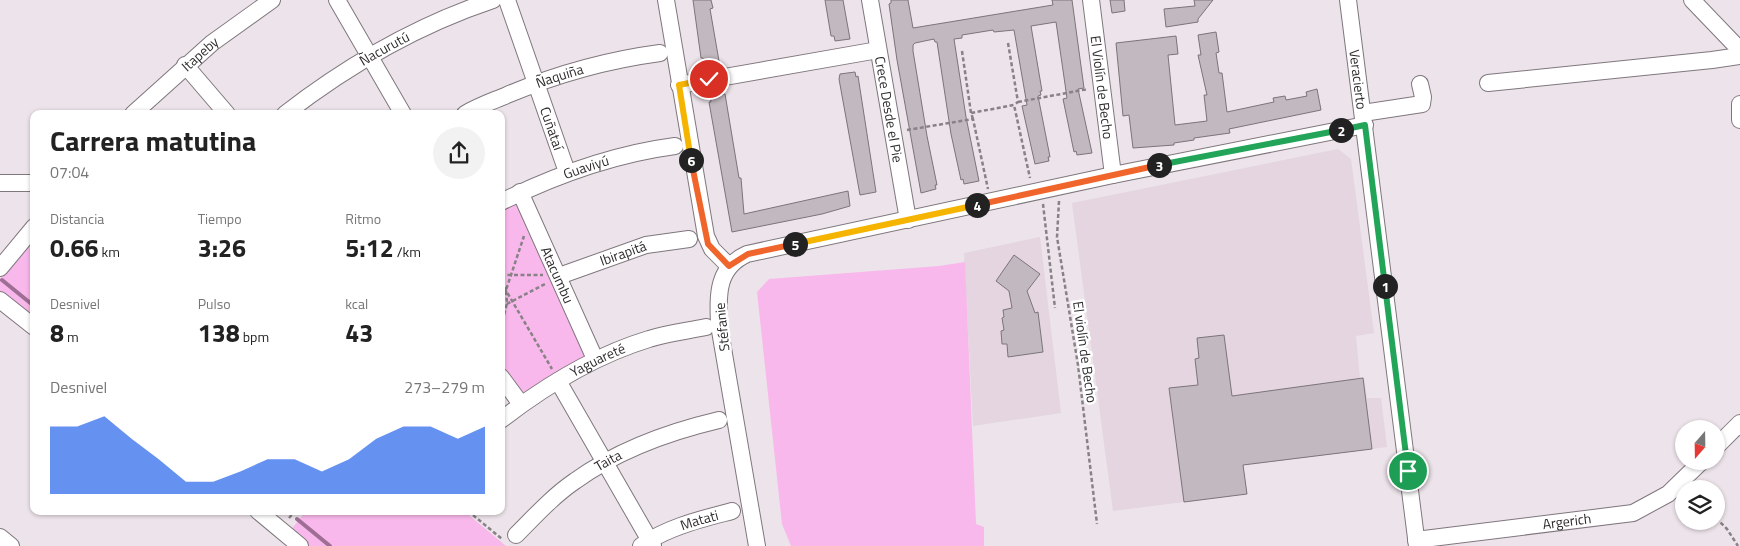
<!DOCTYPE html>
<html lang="es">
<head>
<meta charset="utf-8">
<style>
  :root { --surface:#fff; --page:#f2f2f2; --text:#222; --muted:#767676; --accent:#2563eb }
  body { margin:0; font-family:"Titillium Web",sans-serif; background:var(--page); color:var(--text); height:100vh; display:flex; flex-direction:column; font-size:19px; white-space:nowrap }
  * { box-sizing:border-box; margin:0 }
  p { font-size:16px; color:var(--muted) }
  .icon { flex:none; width:28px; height:28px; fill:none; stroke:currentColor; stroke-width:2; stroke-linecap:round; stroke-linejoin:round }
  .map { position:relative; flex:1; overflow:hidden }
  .drawer { position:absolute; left:30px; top:110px; width:475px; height:405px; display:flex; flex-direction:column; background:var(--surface); border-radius:10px; box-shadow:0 1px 4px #0004 }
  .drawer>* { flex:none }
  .needle { width:32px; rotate:200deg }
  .tools { position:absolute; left:1675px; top:420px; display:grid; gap:10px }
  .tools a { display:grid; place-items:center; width:50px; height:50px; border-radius:50%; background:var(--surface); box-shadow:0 1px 4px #0004; font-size:25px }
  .pin { position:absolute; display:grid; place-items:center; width:42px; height:42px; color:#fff; margin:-21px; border:2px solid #fff; border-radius:50%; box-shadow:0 1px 5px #0007 }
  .km { position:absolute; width:25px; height:25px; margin:-12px; border-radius:50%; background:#222; color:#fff; font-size:14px; line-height:25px; text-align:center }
  .round { display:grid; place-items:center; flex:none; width:52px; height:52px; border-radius:26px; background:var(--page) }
  .headline { display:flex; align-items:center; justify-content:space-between; height:85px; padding:0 20px }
  h1 { font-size:28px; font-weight:700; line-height:38px }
  .stats { display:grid; grid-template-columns:repeat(3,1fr); gap:8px; height:85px; padding:5px 20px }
  .stats div { display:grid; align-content:center }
  .stats b { font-size:25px; font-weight:700 }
  .stats small { font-size:14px; font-weight:400 }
  .stats p { font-size:14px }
  .chart { height:140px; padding:10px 20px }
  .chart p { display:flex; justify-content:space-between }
  .chart svg { width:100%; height:90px; margin-top:5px; fill:var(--accent); opacity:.7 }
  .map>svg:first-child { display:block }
  .built { fill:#e4d5e0 }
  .green { fill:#f9b8eb }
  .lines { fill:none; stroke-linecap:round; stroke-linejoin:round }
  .stream { stroke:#9f6e95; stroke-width:4 }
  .building { fill:#c2b9c0; stroke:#7c747a }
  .minor-casing { stroke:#7f777d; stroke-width:18 }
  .path { stroke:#888186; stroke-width:2.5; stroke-dasharray:4 2.5; stroke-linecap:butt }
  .minor { stroke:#fff; stroke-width:16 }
  .split-1-casing { stroke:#fff; stroke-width:10 }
  .split-2-casing { stroke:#fff; stroke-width:10 }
  .split-3-casing { stroke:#fff; stroke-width:10 }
  .split-4-casing { stroke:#fff; stroke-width:10 }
  .split-5-casing { stroke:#fff; stroke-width:10 }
  .split-6-casing { stroke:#fff; stroke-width:10 }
  .split-7-casing { stroke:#fff; stroke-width:10 }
  .split-1 { stroke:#22a559; stroke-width:6 }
  .split-2 { stroke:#22a559; stroke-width:6 }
  .split-3 { stroke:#22a559; stroke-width:6 }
  .split-4 { stroke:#f0652b; stroke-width:6 }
  .split-5 { stroke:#f5b400; stroke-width:6 }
  .split-6 { stroke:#f0652b; stroke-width:6 }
  .split-7 { stroke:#f5b400; stroke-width:6 }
  .labels { text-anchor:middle; stroke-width:5; stroke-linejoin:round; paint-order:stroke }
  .street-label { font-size:14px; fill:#2e2b2d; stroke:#fff }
</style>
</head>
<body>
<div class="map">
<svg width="1740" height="546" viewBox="0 0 1740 546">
  <rect width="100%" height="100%" fill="#ede3ea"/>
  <!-- built -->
  <path class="built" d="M 1338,149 L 1351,159 L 1374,333 L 1356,336 L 1360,378 L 1364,377 L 1367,398 L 1381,398 L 1387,447 L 1243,465 L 1247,494 L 1113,511 L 1072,203 Z
    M 1040,237 L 1061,413 L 973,426 L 964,253 Z"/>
  <!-- green -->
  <path class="green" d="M 514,203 L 518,204 L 586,350 L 585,360 L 523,394 L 501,373 L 501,207 Z
    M 34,240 L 34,322 L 0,295 L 0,279 Z
    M 965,262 L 976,524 L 984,527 L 984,546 L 791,546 L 782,524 L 757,292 L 769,279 L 939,266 Z
    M 306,511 L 464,511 L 506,546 L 307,546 L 290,531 Z"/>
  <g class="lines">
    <!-- stream -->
    <path class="stream" d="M 2,280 L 34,306
      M 297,519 L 330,546"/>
  </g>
  <!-- building -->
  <path class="building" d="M 693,0 L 711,0 L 713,8 L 710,9 L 719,61 L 704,63 L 703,58 L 701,58 Z
    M 825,0 L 843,0 L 850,39 L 835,41 L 834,36 L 831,36 Z
    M 891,0 L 908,0 L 913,28 L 1053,5 L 1052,0 L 1072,0 L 1084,88 L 1078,89 L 1092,153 L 1077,155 L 1076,151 L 1074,152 L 1063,99 L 1067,98 L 1056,22 L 1031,26 L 1042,91 L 1040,91 L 1041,95 L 1038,96 L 1050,157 L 1048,157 L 1049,161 L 1035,164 L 1022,106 L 1027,105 L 1014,30 L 994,32 L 993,30 L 962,35 L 962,38 L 954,39 L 966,117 L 979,181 L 964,184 L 963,179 L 961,180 L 951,134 L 937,42 L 935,42 L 934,39 L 915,43 L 913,45 L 913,51 L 927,136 L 937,185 L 935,185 L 936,189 L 921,193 L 897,60 L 889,4 L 891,3 Z
    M 1110,0 L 1124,0 L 1125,11 L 1112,13 Z
    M 1194,0 L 1213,0 L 1198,19 L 1198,22 L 1166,27 L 1164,9 L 1195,6 Z
    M 1216,32 L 1219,52 L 1216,53 L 1219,73 L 1222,73 L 1227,112 L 1274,102 L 1273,98 L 1285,96 L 1286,100 L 1307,96 L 1306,92 L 1317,89 L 1321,110 L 1229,129 L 1230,133 L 1194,138 L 1194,140 L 1174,143 L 1174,145 L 1133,148 L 1129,115 L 1123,116 L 1116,43 L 1176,36 L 1178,54 L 1168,55 L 1175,125 L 1207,121 L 1204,95 L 1207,95 L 1198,55 L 1201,55 L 1198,35 Z
    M 855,72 L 856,77 L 858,76 L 876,192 L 860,195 L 839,79 L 840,74 Z
    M 725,94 L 739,178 L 741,178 L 744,214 L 848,191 L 850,206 L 822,214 L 732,232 L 709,102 L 711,102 L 710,96 Z
    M 1014,255 L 1040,274 L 1027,291 L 1035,313 L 1038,312 L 1043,352 L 1008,357 L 1007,344 L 1002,344 L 1001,331 L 1004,330 L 1002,318 L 1004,317 L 1003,310 L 1012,308 L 1009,291 L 996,281 Z
    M 1224,335 L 1232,396 L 1363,378 L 1372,449 L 1243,465 L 1247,494 L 1184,502 L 1169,388 L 1198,385 L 1195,359 L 1199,358 L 1197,338 Z"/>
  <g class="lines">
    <defs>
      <g id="minor">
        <path d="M 337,0 L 403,114"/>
        <path id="s1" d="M 507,0 L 567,172"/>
        <path d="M 666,0 L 706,236 L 712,249 L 729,266"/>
        <path id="s2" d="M 870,0 L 908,220"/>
        <path id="s3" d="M 1091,0 L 1113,175"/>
        <path id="s4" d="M 1348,0 L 1417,546"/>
        <path d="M 1692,0 L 1740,50"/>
        <path d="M 185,65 L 227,114"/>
        <path d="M 1488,83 L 1712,60 L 1740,56"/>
        <path d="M 679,85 L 878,50"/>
        <path d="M 1740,104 L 1740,120"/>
        <path d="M 1363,113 L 1422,104 L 1423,97 L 1420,84"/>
        <path id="s5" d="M 133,114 L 212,43 L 272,0"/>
        <path id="s6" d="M 285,114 C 347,66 418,25 493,0"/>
        <path id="s7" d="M 465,114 C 478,106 493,101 507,95 C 557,74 607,60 660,53"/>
        <path d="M 0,183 L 34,183"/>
        <path id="s8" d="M 520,192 L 595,359"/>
        <path id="s9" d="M 501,202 C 556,175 614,154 675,146"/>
        <path d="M 0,268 L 34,227"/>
        <path id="s10" d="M 559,276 L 646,245 L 689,239"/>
        <path d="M 0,300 L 34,327"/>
        <path d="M 501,377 L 521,404"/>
        <path d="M 558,381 L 653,546"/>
        <path id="s11" d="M 501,420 C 545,386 596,355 649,339 C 667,333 687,331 706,327"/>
        <path d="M 1716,447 L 1740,423"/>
        <path d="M 258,511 L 300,546"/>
        <path id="s12" d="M 516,535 C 535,516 553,496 575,481 C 618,450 668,432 719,420"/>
        <path d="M 0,537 L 11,546"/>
        <path id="s13" d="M 1416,540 L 1633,513 L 1668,494 L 1702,461"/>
        <path id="s14" d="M 641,546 C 667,527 702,519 732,511"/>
        <path d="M 757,546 L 719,325 C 718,296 716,268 747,254 L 1113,175 L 1365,125"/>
      </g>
    </defs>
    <!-- minor casing -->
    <use href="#minor" class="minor-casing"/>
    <!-- path -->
    <path class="path" d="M 1008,43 L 1018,102 L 1014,105
      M 962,51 L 971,113
      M 1018,102 L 1088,89
      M 973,119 L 971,113 L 1014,105 L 1030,178
      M 907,130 L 973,119 L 988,189
      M 1059,201 L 1057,237 L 1078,365 L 1097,524
      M 1043,204 L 1055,308
      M 501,275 L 543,275
      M 501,282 L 552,369
      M 501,307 L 547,283
      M 501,327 L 507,303 L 506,290 L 524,236
      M 501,342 L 504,360 L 503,365
      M 468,511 L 502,539
      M 289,518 L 295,511
      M 1716,518 L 1727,529 L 1738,546"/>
    <!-- minor -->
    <use href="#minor" class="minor"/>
  </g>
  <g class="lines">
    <defs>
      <path id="split-1" d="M 1385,286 L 1408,471"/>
      <path id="split-2" d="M 1341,130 L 1365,125 L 1385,286"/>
      <path id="split-3" d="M 1159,165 L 1341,130"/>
      <path id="split-4" d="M 977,205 L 1159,165"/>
      <path id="split-5" d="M 795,244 L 977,205"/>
      <path id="split-6" d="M 691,160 L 708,244 L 729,266 L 748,254 L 795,244"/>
      <path id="split-7" d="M 691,160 L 679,85 L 709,79"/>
    </defs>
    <!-- split-1 casing -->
    <use href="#split-1" class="split-1-casing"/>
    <!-- split-2 casing -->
    <use href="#split-2" class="split-2-casing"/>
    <!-- split-3 casing -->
    <use href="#split-3" class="split-3-casing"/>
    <!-- split-4 casing -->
    <use href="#split-4" class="split-4-casing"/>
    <!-- split-5 casing -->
    <use href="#split-5" class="split-5-casing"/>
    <!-- split-6 casing -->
    <use href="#split-6" class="split-6-casing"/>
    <!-- split-7 casing -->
    <use href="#split-7" class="split-7-casing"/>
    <!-- split-1 -->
    <use href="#split-1" class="split-1"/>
    <!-- split-2 -->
    <use href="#split-2" class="split-2"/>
    <!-- split-3 -->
    <use href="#split-3" class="split-3"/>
    <!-- split-4 -->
    <use href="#split-4" class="split-4"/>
    <!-- split-5 -->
    <use href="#split-5" class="split-5"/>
    <!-- split-6 -->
    <use href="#split-6" class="split-6"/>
    <!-- split-7 -->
    <use href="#split-7" class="split-7"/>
  </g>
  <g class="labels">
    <!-- street labels -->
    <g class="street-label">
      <text dy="5" stroke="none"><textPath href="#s6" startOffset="119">Ñacurutú</textPath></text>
      <text dy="5" stroke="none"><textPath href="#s5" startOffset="90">Itapeby</textPath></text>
      <text dy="5" stroke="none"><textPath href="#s7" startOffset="102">Ñaquiña</textPath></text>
      <text dy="5" stroke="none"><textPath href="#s4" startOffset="80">Veracierto</textPath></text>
      <text dy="5" stroke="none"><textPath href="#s3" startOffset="88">El Violín de Becho</textPath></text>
      <text dy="5" stroke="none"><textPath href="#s2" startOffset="111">Crece Desde el Pie</textPath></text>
      <text dy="5" stroke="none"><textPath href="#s1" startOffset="136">Cuñataí</textPath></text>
      <text dy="5" stroke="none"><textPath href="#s9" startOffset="92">Guaviyú</textPath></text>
      <text dy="5" stroke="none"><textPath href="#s10" startOffset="68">Ibirapitá</textPath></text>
      <text dy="5" stroke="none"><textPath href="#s8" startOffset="91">Atacumbu</textPath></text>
      <text transform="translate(722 327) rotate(-96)" y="5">Stéfanie</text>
      <text transform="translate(1085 352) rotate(82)" y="5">El violín de Becho</text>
      <text dy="5" stroke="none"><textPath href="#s11" startOffset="114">Yaguareté</textPath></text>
      <text dy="5" stroke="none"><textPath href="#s12" startOffset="119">Taita</textPath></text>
      <text dy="5" stroke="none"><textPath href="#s14" startOffset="64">Matati</textPath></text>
      <text dy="5" stroke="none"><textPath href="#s13" startOffset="152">Argerich</textPath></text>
    </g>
  </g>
</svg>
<div class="tools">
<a><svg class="needle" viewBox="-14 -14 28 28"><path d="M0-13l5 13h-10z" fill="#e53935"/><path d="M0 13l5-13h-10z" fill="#767676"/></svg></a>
<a><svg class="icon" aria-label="layers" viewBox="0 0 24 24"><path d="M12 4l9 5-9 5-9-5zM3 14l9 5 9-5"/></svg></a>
</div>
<div class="pin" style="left:1408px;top:471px;background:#1e9e55"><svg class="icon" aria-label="arrive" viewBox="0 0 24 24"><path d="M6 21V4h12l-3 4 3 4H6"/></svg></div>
<div class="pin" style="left:709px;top:79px;background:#d93025"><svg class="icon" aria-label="check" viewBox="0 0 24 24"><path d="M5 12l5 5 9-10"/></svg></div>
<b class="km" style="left:1385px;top:286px">1</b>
<b class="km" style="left:1341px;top:130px">2</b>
<b class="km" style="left:1159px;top:165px">3</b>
<b class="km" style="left:977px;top:205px">4</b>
<b class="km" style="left:795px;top:244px">5</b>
<b class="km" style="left:691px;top:160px">6</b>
<section class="drawer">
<div class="headline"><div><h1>Carrera matutina</h1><p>07:04</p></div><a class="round"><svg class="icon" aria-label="share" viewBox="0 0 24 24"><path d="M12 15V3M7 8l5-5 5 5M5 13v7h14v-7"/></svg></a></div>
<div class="stats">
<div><p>Distancia</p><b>0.66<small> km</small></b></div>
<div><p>Tiempo</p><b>3:26</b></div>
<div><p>Ritmo</p><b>5:12<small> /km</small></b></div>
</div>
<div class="stats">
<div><p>Desnivel</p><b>8<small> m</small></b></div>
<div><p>Pulso</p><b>138<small> bpm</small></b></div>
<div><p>kcal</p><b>43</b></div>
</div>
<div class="chart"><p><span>Desnivel</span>273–279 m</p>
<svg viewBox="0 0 160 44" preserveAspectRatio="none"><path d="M0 44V11L10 11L20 6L30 17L40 27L50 38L60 38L70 33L80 27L90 27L100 33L110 27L120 17L130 11L140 11L150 17L160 11V44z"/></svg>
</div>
</section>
</div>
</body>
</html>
